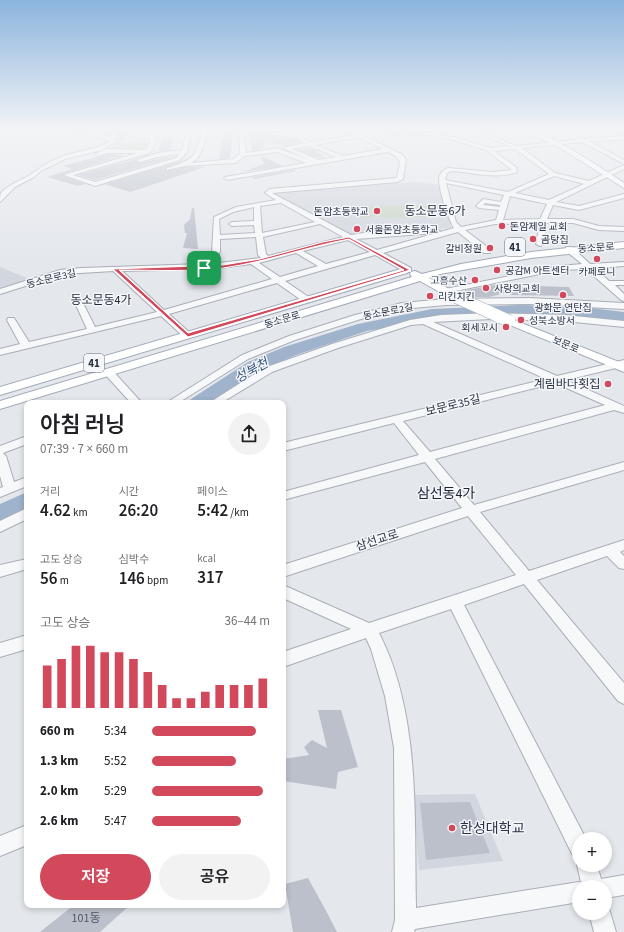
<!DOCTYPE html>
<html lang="ko">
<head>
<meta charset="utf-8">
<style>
  :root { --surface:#fff; --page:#f2f2f2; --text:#202124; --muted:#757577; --accent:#d1495b }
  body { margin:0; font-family:"Source Sans 3","Noto Sans KR",sans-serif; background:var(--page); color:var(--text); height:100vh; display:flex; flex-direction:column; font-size:15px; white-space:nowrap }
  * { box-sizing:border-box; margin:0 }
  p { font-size:13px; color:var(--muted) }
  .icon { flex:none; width:22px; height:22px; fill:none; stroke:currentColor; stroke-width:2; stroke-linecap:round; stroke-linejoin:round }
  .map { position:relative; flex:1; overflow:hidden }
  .side { position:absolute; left:24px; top:400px; width:262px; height:508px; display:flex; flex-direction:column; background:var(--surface); border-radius:8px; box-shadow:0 2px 6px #0003 }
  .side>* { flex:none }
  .fabs { position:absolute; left:572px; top:832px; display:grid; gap:8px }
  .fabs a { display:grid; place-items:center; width:40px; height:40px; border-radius:50%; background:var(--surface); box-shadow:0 2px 6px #0003; font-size:20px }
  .pin { position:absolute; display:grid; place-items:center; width:34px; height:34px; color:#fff; margin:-17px; border-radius:8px; box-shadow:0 2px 6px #0006 }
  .round { display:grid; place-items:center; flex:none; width:42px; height:42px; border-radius:21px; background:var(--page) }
  .summary { display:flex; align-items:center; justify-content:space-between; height:68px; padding:0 16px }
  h1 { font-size:22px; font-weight:600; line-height:30px }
  .figures { display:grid; grid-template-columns:repeat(3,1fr); gap:6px; height:68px; padding:4px 16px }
  .figures div { display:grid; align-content:center }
  .figures b { font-size:17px; font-weight:600 }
  .figures small { font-size:11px; font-weight:400 }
  .figures p { font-size:11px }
  .chart { height:112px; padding:8px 16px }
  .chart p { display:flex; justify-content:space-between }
  .chart svg { width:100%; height:72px; margin-top:4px; stroke:var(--accent); stroke-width:6 }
  .action { display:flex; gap:8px; margin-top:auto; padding:8px 16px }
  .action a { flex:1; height:46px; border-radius:24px; background:var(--accent); color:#fff; font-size:16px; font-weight:600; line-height:46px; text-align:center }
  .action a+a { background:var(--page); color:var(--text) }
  ul { padding:0 16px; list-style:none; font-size:13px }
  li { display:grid; grid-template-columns:64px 48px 1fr; align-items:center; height:30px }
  li i { height:10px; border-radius:5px; background:var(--accent) }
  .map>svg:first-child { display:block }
  .built { fill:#d2d6de }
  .green { fill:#c9d6c5 }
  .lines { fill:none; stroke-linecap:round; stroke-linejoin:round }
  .river { fill:#9fb4cc; fill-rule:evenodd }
  .building { fill:#bbc0ca }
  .minor-casing { stroke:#a9aeb7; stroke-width:2 }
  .major-casing { stroke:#a3abb8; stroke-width:2 }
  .minor { fill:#f7f8fa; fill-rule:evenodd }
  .major { fill:#fff; fill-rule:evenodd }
  .major-bridge-casing { stroke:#a3abb8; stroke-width:13; stroke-linecap:butt }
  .major-bridge { stroke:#fff; stroke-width:12 }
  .route { fill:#d1495b; stroke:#fff; fill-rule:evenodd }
  .poi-dot { fill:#d1495b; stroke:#f4f6f9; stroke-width:1.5 }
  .labels { text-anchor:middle; stroke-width:3; stroke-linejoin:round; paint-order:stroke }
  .far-poi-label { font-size:10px; fill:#2b3445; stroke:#f4f6f9; text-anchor:start }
  .far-street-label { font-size:10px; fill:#2b3445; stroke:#f4f6f9 }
  .shield { fill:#f4f6f9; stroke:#676e7b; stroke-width:1 }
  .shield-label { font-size:11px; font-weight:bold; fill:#2b3445 }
  .far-quarter-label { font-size:12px; fill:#1d2536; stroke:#f4f6f9 }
  .poi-label { font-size:12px; fill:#2b3445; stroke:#f4f6f9; text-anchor:end }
  .street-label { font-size:12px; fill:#2b3445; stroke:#f4f6f9 }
  .near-number-label { font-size:12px; fill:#4f5766 }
  .water-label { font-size:13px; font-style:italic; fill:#34527a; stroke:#f4f6f9 }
  .quarter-label { font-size:14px; fill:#1d2536; stroke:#f4f6f9 }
  .near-poi-label { font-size:14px; fill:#2b3445; stroke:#f4f6f9; text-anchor:start }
</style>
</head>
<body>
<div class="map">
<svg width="624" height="932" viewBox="0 0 624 932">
  <rect width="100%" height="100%" fill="#e4e7ec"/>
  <!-- built -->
  <path class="built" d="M 249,134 L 298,138 L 307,144 L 293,146 L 290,145 L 249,145 Z
    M 417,182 L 441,185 L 451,228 L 362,234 L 351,237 L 277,194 L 278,191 Z
    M 0,267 L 29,279 L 0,289 Z
    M 475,794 L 503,861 L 419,870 L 413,795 Z"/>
  <!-- green -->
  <path class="green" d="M 148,142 L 145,149 L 112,149 L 116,143 Z
    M 429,205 L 434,207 L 435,210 L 426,209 L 426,217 L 392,218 L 371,216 L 371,218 L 357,218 L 355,207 Z"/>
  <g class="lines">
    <!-- river -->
    <path class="river" d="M 519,305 L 582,307 L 624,312 L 624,322 L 582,317 L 519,315 L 432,319 L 367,331 L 296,355 L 260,370 L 210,403 L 189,403 L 191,399 L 248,362 L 284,347 L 358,324 L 432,309 Z
      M 27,492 L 27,510 L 8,520 L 0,522 L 0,504 Z"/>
  </g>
  <!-- building -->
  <path class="building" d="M 119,129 L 130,129 L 123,141 L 117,141 Z
    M 224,129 L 233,129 L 230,158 L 219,159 Z
    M 254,134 L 297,139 L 301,142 L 284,146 L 263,138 L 264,148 L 252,151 L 251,135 Z
    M 163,137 L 174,137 L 169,150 L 158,151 Z
    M 309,148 L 313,149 L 325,157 L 319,158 L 297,150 Z
    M 107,154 L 124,155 L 63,174 L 64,176 L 85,184 L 78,186 L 47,177 L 72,169 L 63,166 Z
    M 261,156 L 283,166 L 243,172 L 264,164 Z
    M 167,157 L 171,158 L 95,180 L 78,175 L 136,159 L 136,161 L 140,163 Z
    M 181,161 L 182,161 L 167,167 L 166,171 L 184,167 L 205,167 L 130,192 L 105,184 Z
    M 293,170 L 296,171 L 255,179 L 252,177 Z
    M 192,208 L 194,208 L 198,249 L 183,248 L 187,233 L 185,233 L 184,225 L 190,219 Z
    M 494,285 L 569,287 L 574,296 L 512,295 L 510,292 L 489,297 L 474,297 L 461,291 Z
    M 318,710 L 341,710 L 358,767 L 338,772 L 336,789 L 283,781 L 283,759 L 309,755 L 304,747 L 312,740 L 327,748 Z
    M 470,802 L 490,853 L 426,860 L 420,803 Z
    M 308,878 L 325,909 L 337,932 L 293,932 L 285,884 Z
    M 74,905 L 130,905 L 100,932 L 40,932 Z"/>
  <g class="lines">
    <defs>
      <path id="minor" d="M 27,129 L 90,131 L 110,137 L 114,129 L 118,129 L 115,139 L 116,142 L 102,150 L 65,159 L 41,171 L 34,177 L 15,187 L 0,202 C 0,199 0,196 1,193 C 9,184 20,181 30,175 C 40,168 50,161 61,157 C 79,150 93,151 111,141 L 96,137 L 90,133 L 29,130 Z
        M 138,129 L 142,129 L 140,134 L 149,134 L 151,129 L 155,130 L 154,136 L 156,142 L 150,153 L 73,175 L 95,182 L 176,158 L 179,154 L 158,157 L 140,162 L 137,160 L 157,153 L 182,150 L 188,129 L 192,129 L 187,152 L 180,160 L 95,186 L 64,175 L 137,153 L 107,153 L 98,156 L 95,154 L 106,149 L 146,150 L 150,142 L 149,138 L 135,137 Z
        M 203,129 L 207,129 C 205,142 203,156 191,163 L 234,159 L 240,154 L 239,129 L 243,129 L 246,153 L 277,148 L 310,160 L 283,148 L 305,143 L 298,138 L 254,132 L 269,129 L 279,129 L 279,130 L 267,132 L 299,135 L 310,142 L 355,135 L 345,129 L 350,129 L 364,134 L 364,136 L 403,155 L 406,160 L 403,179 L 398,182 L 272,193 L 351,235 L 364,233 L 436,229 L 440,231 L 436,233 L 356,239 L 377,250 L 454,228 C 449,221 439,190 439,180 C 439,174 443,170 448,168 L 493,172 L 512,170 L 486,150 L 450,139 L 429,135 L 394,134 L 366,130 L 364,129 L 429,133 L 453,137 L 491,148 L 509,146 L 471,129 L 476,129 L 516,146 L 577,140 L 550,129 L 556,129 L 584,139 L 624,136 L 624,140 L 589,141 L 624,160 L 624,164 L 582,142 L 522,148 L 555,173 L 589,181 L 624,165 L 624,169 L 556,202 L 579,206 L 624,194 L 624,198 L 579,210 L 553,205 L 547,219 L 573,219 L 599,226 L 624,227 L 624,231 L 599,230 L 573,223 L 546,223 L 544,244 L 540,246 L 536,244 L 540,223 L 495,224 L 465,230 L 490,249 L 490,253 L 484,253 L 458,232 L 383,253 L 411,268 L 411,272 L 405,272 L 375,255 L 285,281 L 310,298 L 311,300 L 310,302 L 304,302 L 277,283 L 169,314 L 190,333 L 192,335 L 190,337 L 184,337 L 161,316 L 0,355 L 0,349 L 20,344 L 7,320 L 8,318 L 14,318 L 29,342 L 87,329 L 76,305 L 80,302 L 84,305 L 95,327 L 157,312 L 113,271 L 64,274 L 0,294 L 0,289 L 60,270 L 81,268 L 203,264 L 212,252 L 214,217 L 236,207 L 276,200 L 265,193 L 269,189 L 397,178 C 400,161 404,160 388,152 L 227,180 L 224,178 L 225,177 L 306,163 L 277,152 L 245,156 L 235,163 L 184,166 L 167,170 L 167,168 C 196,159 195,157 203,129 ZM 359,137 L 383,149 L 343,156 L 315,145 ZM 309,146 L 337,157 L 319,160 L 292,149 ZM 515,149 L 549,174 L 508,192 L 445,180 L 447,173 L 451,171 C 473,172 495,180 517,172 L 516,167 L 494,151 ZM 554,176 L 584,184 L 549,200 L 515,193 ZM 446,183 L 504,195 L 501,202 L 483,199 L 476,206 L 479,208 L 499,210 L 496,220 L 461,227 L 456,222 ZM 510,196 L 547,204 L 540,219 L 503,220 ZM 281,203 L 315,222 L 262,233 L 260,206 ZM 485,203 L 500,205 L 500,207 L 483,205 ZM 254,207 L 254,221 L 232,222 L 229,224 L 232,226 L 254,225 L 255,233 L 220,235 L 219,219 L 233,212 ZM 320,224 L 343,237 L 268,256 L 266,254 L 263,237 ZM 256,237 L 258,255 L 261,258 L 211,264 L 220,252 L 220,239 ZM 348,240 L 370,252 L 326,264 L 303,251 ZM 296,253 L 318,266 L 280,277 L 259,263 ZM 251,264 L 272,279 L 164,310 L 122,271 L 201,269 L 204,270 Z
        M 566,247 L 572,247 L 590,264 L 624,262 L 624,266 L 595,268 L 609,281 L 624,281 L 624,285 L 615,285 L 624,294 L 624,301 L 621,300 L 586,269 L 560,270 L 445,293 L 441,291 L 445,289 L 560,266 L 582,264 L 566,251 Z
        M 529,298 L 624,303 L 624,309 L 529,304 L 446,305 L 402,309 L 361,319 L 295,340 L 248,359 L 178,403 L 166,403 L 242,355 L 289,336 L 355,315 L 402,303 L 446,299 Z
        M 491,313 L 564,315 L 624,321 L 624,327 L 564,321 L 491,319 L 433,322 L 557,376 L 624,360 L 624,366 L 566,380 L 624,406 L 624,413 L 614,410 L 435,459 L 474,505 L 624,462 L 624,470 L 480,512 L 529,571 L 624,540 L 624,550 L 620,552 L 624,556 L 624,569 L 619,568 L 607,556 L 537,580 L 624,683 L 624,704 L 618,701 L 524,584 L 464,605 L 586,839 L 579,839 L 579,857 L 572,854 L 451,609 L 379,633 C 421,715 414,818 416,908 L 579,882 L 581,882 L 577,865 L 579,860 L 579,865 L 597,865 L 601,879 L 624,875 L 624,895 L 605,898 L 605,887 L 579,887 L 579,902 L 415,929 L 414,932 L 392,932 L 395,920 L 394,748 L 385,696 L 371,649 L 366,638 L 283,667 L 283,652 L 351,629 L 283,598 L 283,585 L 369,623 L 516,575 L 468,516 L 283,577 L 283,565 L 462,508 L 425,462 L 283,500 L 283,492 L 419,455 L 394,423 L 283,451 L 283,443 L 546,379 L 423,324 L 411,325 L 338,348 L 272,372 L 221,403 L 209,403 L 264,368 L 332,344 L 410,320 L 441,315 ZM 555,383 L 605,405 L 430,452 L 403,421 Z
        M 108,369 L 112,370 L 142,403 L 131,403 L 103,372 Z
        M 27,436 L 27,444 L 3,453 L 6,456 L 14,482 L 27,477 L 27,486 L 0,497 L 0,488 L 3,487 L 0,476 L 0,446 Z
        M 27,508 L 27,519 L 0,532 L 0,521 Z
        M 27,559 L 27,569 L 0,577 L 0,565 Z
        M 27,635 L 27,649 L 0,657 L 0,643 Z
        M 27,825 L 27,845 L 0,856 L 0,836 Z
        M 605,904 L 608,905 L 616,932 L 594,932 L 589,913 L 605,913 Z"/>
      <path id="major" d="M 517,129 C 541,126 602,169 624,183 L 624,188 L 554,144 Z
        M 624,242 L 624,248 L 531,258 L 440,274 L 429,278 L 460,295 L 461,297 L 460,299 L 452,299 L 420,281 L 0,409 L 0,401 L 412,277 L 410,274 L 411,272 L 415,271 L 422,274 L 461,264 L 531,252 Z
        M 404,268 L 409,271 L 407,273 L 0,395 L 0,387 Z
        M 509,318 L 624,364 L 624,372 L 505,323 L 503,321 L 505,319 Z"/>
    </defs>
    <!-- minor casing -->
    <use href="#minor" class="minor-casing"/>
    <!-- major casing -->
    <use href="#major" class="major-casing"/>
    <!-- minor -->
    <use href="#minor" class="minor"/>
    <!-- major -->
    <use href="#major" class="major"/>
    <defs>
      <path id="major-bridge" d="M 456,297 L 509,321"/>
    </defs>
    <!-- major-bridge casing -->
    <use href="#major-bridge" class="major-bridge-casing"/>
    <!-- major-bridge -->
    <use href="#major-bridge" class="major-bridge"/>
  </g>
  <!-- sky -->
  <linearGradient id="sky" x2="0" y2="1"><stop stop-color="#8bb4dd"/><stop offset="0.5" stop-color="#f3f4f6"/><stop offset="1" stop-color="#f3f4f6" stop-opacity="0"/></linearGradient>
  <rect width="624" height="259" fill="url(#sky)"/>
  <!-- route -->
  <path class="route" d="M 349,237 L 410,270 L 188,337 L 113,269 L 223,265 L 260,259 L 323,242 ZM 349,239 L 404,270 L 188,333 L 119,270 C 153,270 189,272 223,268 C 266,262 306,247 349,239 Z"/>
  <!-- markers -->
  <g class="poi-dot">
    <circle cx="377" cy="211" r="4"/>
    <circle cx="502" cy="226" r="4"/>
    <circle cx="357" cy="229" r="4"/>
    <circle cx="533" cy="239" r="4"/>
    <circle cx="490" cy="248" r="4"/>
    <circle cx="597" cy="259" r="4"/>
    <circle cx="497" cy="270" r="4"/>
    <circle cx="475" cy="280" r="4"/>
    <circle cx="486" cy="288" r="4"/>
    <circle cx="563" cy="295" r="4"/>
    <circle cx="430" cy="296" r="4"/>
    <circle cx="521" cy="320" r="4"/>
    <circle cx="506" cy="327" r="4"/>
    <circle cx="608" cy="384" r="4"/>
    <circle cx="452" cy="828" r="4"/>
  </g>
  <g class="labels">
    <!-- far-poi labels -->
    <g class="far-poi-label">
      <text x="369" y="215" text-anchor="end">돈암초등학교</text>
      <text x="510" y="230">돈암제일 교회</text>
      <text x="365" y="233">서울돈암초등학교</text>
      <text x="541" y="243">곰탕집</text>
      <text x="482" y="252" text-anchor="end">갈비정원</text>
      <text x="505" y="274">공감M 아트센터</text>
      <text x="597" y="275" text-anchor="middle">카페로니</text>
      <text x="467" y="284" text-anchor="end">고흥수산</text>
      <text x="494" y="292">사랑의교회</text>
      <text x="438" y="300">리킨치킨</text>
      <text x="563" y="311" text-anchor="middle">광화문 연탄집</text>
      <text x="529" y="324">성북소방서</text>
      <text x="498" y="331" text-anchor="end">회세꼬시</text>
    </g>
    <!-- far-street labels -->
    <g class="far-street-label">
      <text transform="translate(596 247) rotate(-4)" y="4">동소문로</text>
      <text transform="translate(51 278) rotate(-14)" y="4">동소문로3길</text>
      <text transform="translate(388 311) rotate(-11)" y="4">동소문로2길</text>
      <text transform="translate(282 319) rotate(-17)" y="4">동소문로</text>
      <text transform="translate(566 344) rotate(22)" y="4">보문로</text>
    </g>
    <!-- shield labels -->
    <g class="shield">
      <rect x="505" y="238" width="20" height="18" rx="3"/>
      <rect x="84" y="354" width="20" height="18" rx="3"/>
    </g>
    <g class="shield-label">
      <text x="515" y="251">41</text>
      <text x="94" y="367">41</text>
    </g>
    <!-- far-quarter labels -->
    <g class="far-quarter-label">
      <text x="435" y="215">동소문동6가</text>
      <text x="101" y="304">동소문동4가</text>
    </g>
    <!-- poi labels -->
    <g class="poi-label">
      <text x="600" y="388">계림바다횟집</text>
    </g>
    <!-- street labels -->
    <g class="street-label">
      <text transform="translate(453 405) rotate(-14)" y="4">보문로35길</text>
      <text transform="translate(377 540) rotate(-18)" y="4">삼선교로</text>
    </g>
    <!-- near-number labels -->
    <g class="near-number-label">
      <text x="86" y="922">101동</text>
    </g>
    <!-- water labels -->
    <g class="water-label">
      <text transform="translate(251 370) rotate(-29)" y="5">성북천</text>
    </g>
    <!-- quarter labels -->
    <g class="quarter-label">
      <text x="446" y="498">삼선동4가</text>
    </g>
    <!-- near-poi labels -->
    <g class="near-poi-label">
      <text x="460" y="833">한성대학교</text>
    </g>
  </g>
</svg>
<div class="fabs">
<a>+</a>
<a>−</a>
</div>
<div class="pin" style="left:204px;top:268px;background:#1e9e55"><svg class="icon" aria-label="arrive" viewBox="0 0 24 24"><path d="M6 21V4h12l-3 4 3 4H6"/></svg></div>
<section class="side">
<div class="summary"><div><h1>아침 러닝</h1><p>07:39 · 7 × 660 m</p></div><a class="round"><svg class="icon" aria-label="share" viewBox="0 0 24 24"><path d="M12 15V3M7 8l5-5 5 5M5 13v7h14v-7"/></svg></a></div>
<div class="figures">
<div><p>거리</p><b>4.62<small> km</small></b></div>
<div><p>시간</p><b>26:20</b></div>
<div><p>페이스</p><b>5:42<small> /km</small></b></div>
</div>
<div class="figures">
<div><p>고도 상승</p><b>56<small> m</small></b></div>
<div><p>심박수</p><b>146<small> bpm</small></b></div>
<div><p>kcal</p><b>317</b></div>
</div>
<div class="chart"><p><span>고도 상승</span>36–44 m</p>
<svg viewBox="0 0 160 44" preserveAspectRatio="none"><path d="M5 44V18M15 44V14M25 44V6M35 44V6M45 44V10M55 44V10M65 44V14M75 44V22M85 44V30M95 44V38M105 44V38M115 44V34M125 44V30M135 44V30M145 44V30M155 44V26"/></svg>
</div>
<ul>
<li><b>660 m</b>5:34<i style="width:88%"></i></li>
<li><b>1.3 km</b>5:52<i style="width:71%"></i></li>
<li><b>2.0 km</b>5:29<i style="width:94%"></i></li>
<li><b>2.6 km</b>5:47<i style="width:75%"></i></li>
</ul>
<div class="action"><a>저장</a><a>공유</a></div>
</section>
</div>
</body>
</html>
